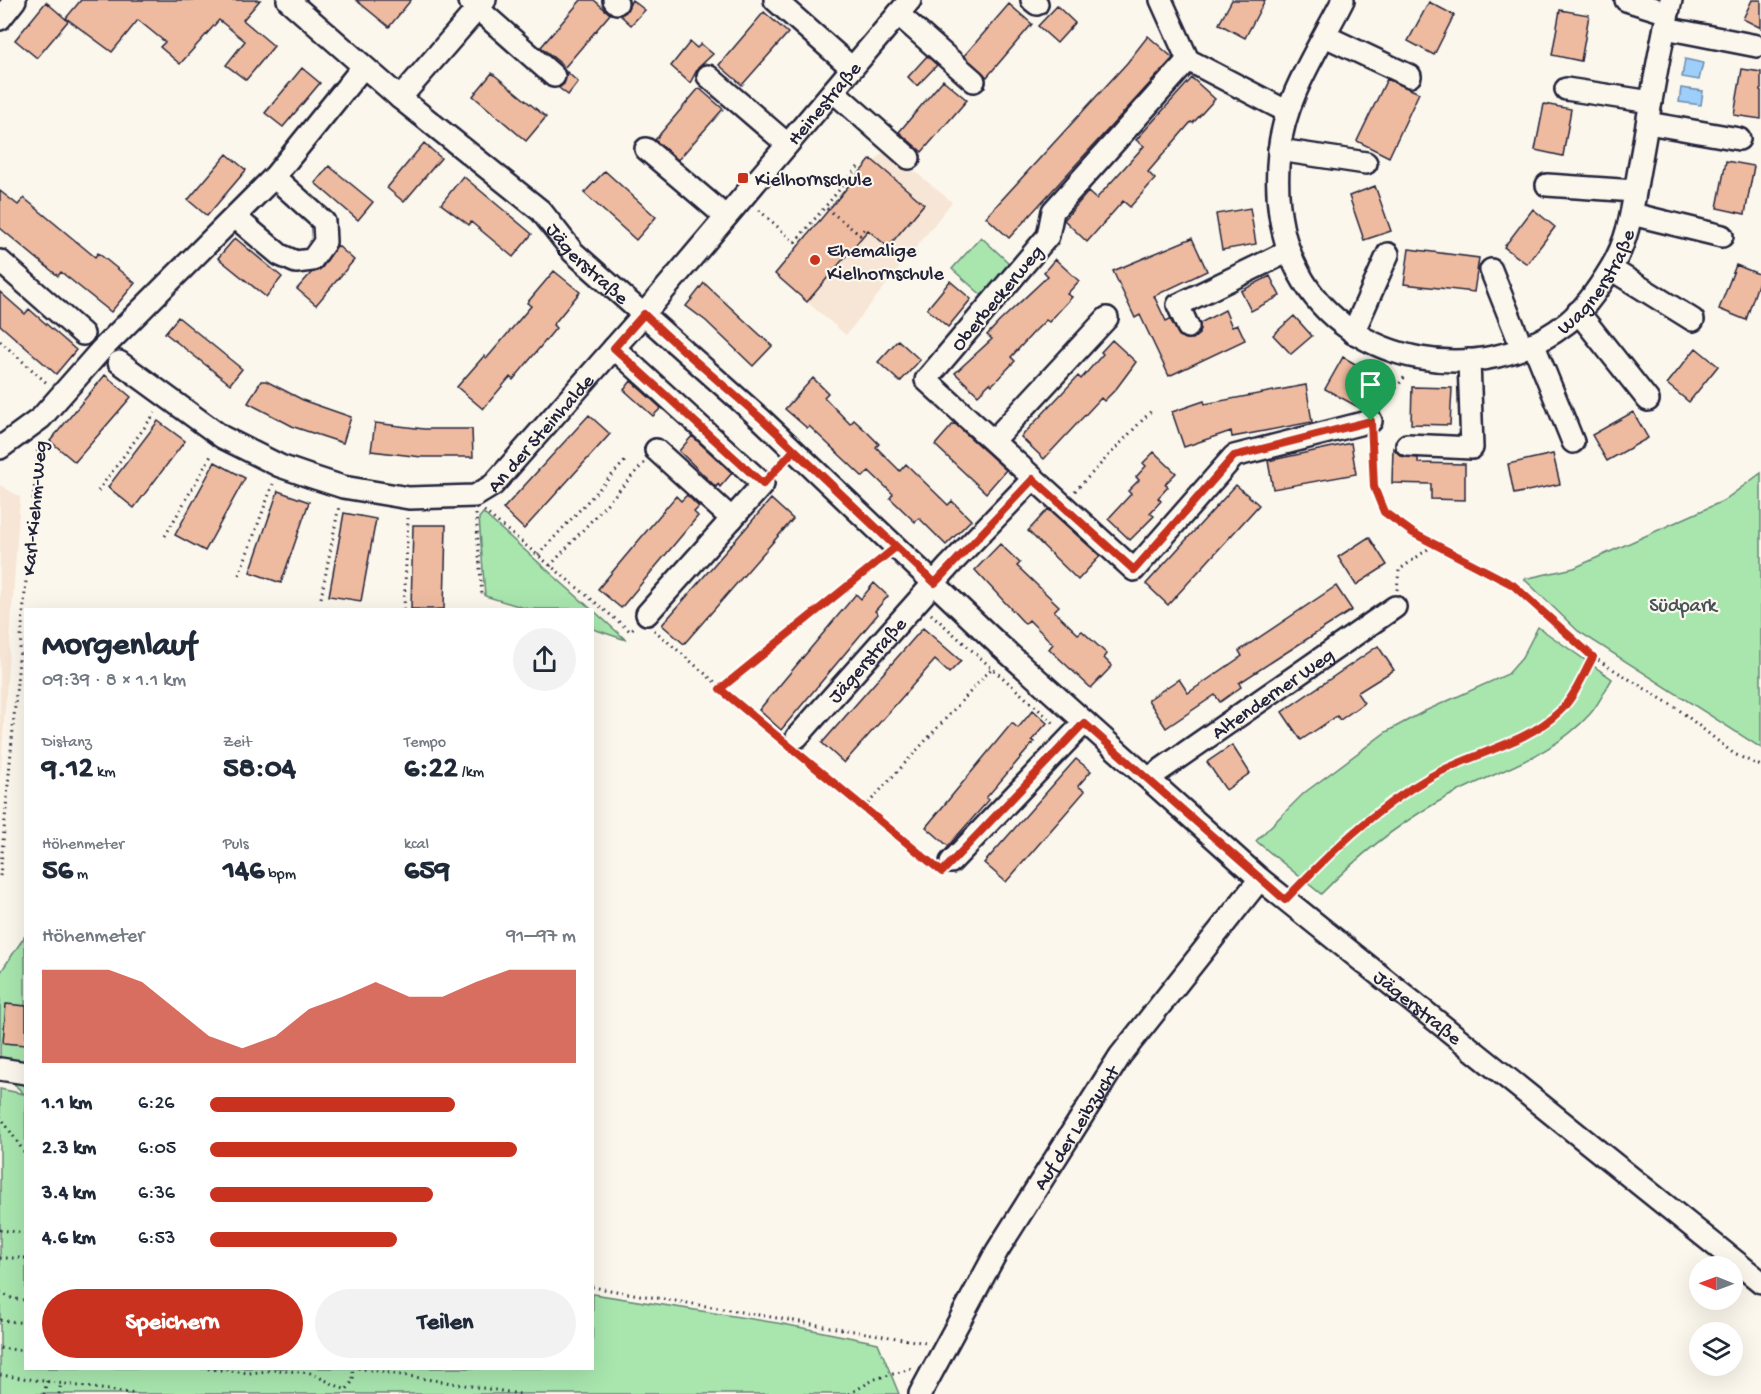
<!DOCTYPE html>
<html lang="de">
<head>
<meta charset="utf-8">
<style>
  :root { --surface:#fff; --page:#f2f2f3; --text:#1f2937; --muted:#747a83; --accent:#c8321e }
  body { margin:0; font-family:"Gochi Hand",sans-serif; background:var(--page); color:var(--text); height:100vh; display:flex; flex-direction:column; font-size:22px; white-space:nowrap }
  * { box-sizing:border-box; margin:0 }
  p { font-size:20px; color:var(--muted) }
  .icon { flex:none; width:33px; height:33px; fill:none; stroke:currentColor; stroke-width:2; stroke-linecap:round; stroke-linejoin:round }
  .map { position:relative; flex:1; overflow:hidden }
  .sheet { position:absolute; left:24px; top:608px; width:570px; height:762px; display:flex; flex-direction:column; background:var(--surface); border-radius:0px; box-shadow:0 6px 24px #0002 }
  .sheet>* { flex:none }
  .needle { width:39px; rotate:271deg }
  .fabs { position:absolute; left:1689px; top:1256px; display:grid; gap:12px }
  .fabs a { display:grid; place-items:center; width:54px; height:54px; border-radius:50%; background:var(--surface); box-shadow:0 6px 24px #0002; font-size:30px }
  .pin { position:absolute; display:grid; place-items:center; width:51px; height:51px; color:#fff; margin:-62px -26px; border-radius:50% 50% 50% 0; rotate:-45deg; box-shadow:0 0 6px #0007 }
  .pin .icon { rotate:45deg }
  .round { display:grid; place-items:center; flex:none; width:63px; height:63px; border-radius:32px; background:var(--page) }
  .head { display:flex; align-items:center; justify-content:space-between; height:102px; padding:0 18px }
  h1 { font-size:33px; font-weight:700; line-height:45px }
  .metrics { display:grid; grid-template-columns:repeat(3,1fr); gap:9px; height:102px; padding:6px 18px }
  .metrics div { display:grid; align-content:center }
  .metrics b { font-size:30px; font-weight:700 }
  .metrics small { font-size:16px; font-weight:400 }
  .metrics p { font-size:16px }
  .chart { height:168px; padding:12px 18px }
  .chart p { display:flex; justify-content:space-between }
  .chart svg { width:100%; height:108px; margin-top:6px; fill:var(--accent); opacity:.7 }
  .action { display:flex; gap:12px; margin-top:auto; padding:12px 18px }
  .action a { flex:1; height:69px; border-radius:36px; background:var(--accent); color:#fff; font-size:24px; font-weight:700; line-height:69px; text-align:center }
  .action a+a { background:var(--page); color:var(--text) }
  ul { padding:0 18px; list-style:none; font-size:20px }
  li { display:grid; grid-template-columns:96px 72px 1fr; align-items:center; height:45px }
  li i { height:15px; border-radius:8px; background:var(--accent) }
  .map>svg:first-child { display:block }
  .built { fill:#f7e5d5 }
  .green { fill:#a8e6ae; stroke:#658474; stroke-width:1.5 }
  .water { fill:#9dcffa; stroke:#6c8aae; stroke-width:1.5 }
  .building { fill:#eebba0; stroke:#22223b; stroke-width:1.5 }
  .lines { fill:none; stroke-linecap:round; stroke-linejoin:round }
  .minor-casing { stroke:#22223b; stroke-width:26 }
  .path { stroke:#22223b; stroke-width:3; stroke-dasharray:1.5 4.5; stroke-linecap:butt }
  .minor { stroke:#fbf7ec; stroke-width:21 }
  .route-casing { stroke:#fff; stroke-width:12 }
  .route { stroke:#c8321e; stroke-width:8 }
  .poi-dot { fill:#c8321e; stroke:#fbf7ec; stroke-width:2 }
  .labels { text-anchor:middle; stroke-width:4.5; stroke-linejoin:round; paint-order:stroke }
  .street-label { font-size:20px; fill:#22223b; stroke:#fbf7ec }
  .poi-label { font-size:20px; fill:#22223b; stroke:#fbf7ec; text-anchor:start }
  .park-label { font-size:20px; fill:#445358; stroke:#fbf7ec }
</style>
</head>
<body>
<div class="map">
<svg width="1761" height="1394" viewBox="0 0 1761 1394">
  <rect width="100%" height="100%" fill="#fbf7ec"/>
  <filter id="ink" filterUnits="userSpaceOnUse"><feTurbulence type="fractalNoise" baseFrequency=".0167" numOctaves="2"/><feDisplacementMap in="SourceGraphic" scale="12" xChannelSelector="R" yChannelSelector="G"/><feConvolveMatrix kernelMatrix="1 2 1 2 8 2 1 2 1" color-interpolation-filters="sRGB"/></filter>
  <g filter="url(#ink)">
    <!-- built -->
    <path class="built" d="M 886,148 L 952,202 L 846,335 L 807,302 L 854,247 L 825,221 L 838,205 L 835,202 L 871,159 L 875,162 Z
      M 0,485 L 20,497 L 0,779 Z"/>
    <!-- green -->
    <path class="green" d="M 981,237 L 1008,262 L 1008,274 L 985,298 L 952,269 Z
      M 1761,473 L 1761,748 L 1578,631 L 1524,579 L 1574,568 L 1723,501 Z
      M 483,513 L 591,609 L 528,609 L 485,596 L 479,518 Z
      M 593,610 L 626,640 L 593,629 Z
      M 1538,627 L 1612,679 C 1605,690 1599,704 1590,714 C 1548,761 1489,772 1436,803 C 1394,827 1355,859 1321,894 L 1256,841 L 1304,793 L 1386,732 L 1425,711 L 1508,674 L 1522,658 Z
      M 25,936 L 26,1368 L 592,1368 L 593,1294 L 783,1324 L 878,1343 L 899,1394 L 0,1394 L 0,1089 L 24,1094 L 0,1070 L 0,973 Z"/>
    <!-- water -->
    <path class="water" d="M 1685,59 L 1703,63 L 1699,80 L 1682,77 Z
      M 1681,88 L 1703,91 L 1701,105 L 1679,102 Z"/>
    <!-- building -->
    <path class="building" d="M 81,0 L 260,0 L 243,20 L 274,46 L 246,80 L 226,65 L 245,41 L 219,20 L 180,64 L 160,47 L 165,42 L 138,20 L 112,52 L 66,18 Z
      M 356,0 L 411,0 L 389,27 Z
      M 581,0 L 594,0 L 610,14 L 565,67 L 541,47 Z
      M 632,0 L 645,10 L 631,25 L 620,15 L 626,12 Z
      M 1232,0 L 1265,0 L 1245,38 L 1219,24 Z
      M 1752,0 L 1761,0 L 1761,28 L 1743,19 Z
      M 46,2 L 68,21 L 37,58 L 15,40 Z
      M 1429,2 L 1454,15 L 1434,55 L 1408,41 Z
      M 1009,4 L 1032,24 L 987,77 L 964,56 Z
      M 1057,6 L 1075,23 L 1057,43 L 1038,26 Z
      M 1560,10 L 1589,15 L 1581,61 L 1552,55 Z
      M 764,12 L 788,33 L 742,85 L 719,65 Z
      M 1148,36 L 1173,58 L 1009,238 L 986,217 L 1127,63 Z
      M 690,42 L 697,48 L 701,44 L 713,54 L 698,68 L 690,83 L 671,66 Z
      M 927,56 L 937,65 L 917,86 L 908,77 Z
      M 302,68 L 320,83 L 283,127 L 265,113 Z
      M 1742,69 L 1761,72 L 1761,119 L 1734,115 Z
      M 567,72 L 578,82 L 568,95 L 559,88 L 564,84 Z
      M 492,73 L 546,117 L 526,141 L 473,96 Z
      M 1192,78 L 1215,99 L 1193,123 L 1191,122 L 1148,172 L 1155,179 L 1130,207 L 1123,201 L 1087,242 L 1064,220 L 1088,192 L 1096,199 L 1144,146 L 1136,140 Z
      M 1387,79 L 1419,93 L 1389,157 L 1357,141 Z
      M 943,80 L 967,100 L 922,152 L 899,132 Z
      M 699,88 L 723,109 L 678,160 L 655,140 Z
      M 1544,104 L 1571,109 L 1563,156 L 1535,150 Z
      M 424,143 L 441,158 L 404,202 L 387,188 Z
      M 227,154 L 246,170 L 207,216 L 188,200 Z
      M 871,159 L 924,204 L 888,247 L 868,230 L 807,302 L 775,274 Z
      M 1726,161 L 1754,166 L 1745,214 L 1717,208 Z
      M 329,166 L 373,202 L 358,220 L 315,183 Z
      M 605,171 L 656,217 L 636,240 L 584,193 Z
      M 463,176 L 532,234 L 513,257 L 471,222 L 469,225 L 441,204 Z
      M 1375,186 L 1391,231 L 1364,240 L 1349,196 Z
      M 0,191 L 18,205 L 24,198 L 95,257 L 98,253 L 135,283 L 111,312 L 61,272 L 58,276 L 0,228 Z
      M 1250,208 L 1256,244 L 1222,250 L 1216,214 Z
      M 1533,209 L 1555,227 L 1527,264 L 1504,247 Z
      M 235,238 L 282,277 L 266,297 L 218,258 Z
      M 1192,238 L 1207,271 L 1154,296 L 1166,321 L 1170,319 L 1181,338 L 1193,339 L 1199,334 L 1200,323 L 1225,310 L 1232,327 L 1238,325 L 1245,340 L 1169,376 L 1140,315 L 1135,318 L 1113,271 Z
      M 337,245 L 354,260 L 316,305 L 297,289 L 311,273 L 322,268 Z
      M 1409,249 L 1479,258 L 1474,292 L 1404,284 Z
      M 1055,259 L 1079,281 L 1067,294 L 1072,297 L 1049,322 L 1046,320 L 1034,332 L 1011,357 L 1015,361 L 992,385 L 990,383 L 978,395 L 955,373 L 992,339 L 987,335 L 999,322 L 1048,276 L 1044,272 Z
      M 1736,265 L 1761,275 L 1746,320 L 1719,309 Z
      M 554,271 L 580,292 L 553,325 L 556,328 L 513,380 L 510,377 L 483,409 L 457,387 L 484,356 L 487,358 L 531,306 L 527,303 Z
      M 1270,276 L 1280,296 L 1251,311 L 1241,291 Z
      M 950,281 L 971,299 L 948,327 L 927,309 Z
      M 704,283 L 772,346 L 753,366 L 706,321 L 686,306 Z
      M 0,292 L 25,314 L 29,309 L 76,350 L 56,374 L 0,325 Z
      M 1294,316 L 1312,336 L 1291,354 L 1273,335 Z
      M 178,317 L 242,369 L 230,384 L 165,333 Z
      M 898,340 L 920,360 L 900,382 L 878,362 Z
      M 1112,340 L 1136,362 L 1116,389 L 1104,401 L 1101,398 L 1044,459 L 1021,437 L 1078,376 L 1081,379 L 1103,354 L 1101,352 Z
      M 1696,348 L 1718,366 L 1689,402 L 1667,384 Z
      M 1343,357 L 1378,377 L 1360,408 L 1325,389 Z
      M 105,375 L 131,397 L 75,462 L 50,441 Z
      M 813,378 L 828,393 L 824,397 L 850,424 L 854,420 L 867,432 L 879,444 L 876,447 L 900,471 L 906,464 L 948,505 L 952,501 L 971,520 L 946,545 L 919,518 L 915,522 L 890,498 L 893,494 L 869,471 L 863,477 L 809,426 L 807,428 L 785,409 Z
      M 261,381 L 266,381 L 305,401 L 351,417 L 343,443 L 294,427 L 248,403 Z
      M 631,381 L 661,408 L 653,416 L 624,390 Z
      M 1306,385 L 1312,422 L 1232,437 L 1231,431 L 1184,447 L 1172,412 L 1204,401 L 1205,404 Z
      M 1412,387 L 1452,388 L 1450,425 L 1411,424 Z
      M 1633,412 L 1648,438 L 1607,461 L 1592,435 Z
      M 589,415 L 610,434 L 524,529 L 503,509 Z
      M 158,421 L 185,441 L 134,508 L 108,487 Z
      M 375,423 L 424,429 L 472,429 L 473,457 L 422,457 L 371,451 Z
      M 954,423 L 1006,470 L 986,493 L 935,445 Z
      M 692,436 L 732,473 L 720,487 L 718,484 L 716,487 L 679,451 Z
      M 1351,443 L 1356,474 L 1273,489 L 1268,461 Z
      M 1393,448 L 1401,456 L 1418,458 L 1418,463 L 1465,464 L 1465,500 L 1431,499 L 1431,484 L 1392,483 Z
      M 1154,452 L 1176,473 L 1165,484 L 1168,487 L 1158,498 L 1161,501 L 1150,513 L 1154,516 L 1130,540 L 1108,519 L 1131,494 L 1128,491 L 1139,480 L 1136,477 L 1146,466 L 1143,463 Z
      M 1553,454 L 1560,484 L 1514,494 L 1508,464 Z
      M 215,462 L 245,478 L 205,551 L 175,535 Z
      M 1236,485 L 1259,505 L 1168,605 L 1146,584 Z
      M 278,491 L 309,502 L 281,583 L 250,572 Z
      M 687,495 L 699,507 L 694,512 L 698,516 L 621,608 L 598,589 L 676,496 L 681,501 Z
      M 771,499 L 793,519 L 684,644 L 662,625 Z
      M 1048,509 L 1100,556 L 1078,580 L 1028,531 Z
      M 344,513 L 376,519 L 361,601 L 329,596 Z
      M 413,525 L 446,525 L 444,609 L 411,609 Z
      M 1369,537 L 1387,565 L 1356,585 L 1338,557 Z
      M 1000,544 L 1020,563 L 1017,566 L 1059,606 L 1054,611 L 1078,634 L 1082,631 L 1107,654 L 1104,658 L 1112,666 L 1091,688 L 1049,649 L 1053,644 L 1029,620 L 1025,624 L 975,570 Z
      M 874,583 L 888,596 L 875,611 L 878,614 L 781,730 L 759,710 L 856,594 L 861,599 Z
      M 1336,586 L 1352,610 L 1239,683 L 1241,687 L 1220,702 L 1215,695 L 1166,728 L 1148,700 L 1179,679 L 1188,693 L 1242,656 L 1239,651 Z
      M 923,628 L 961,661 L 949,673 L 935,660 L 844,763 L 822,743 Z
      M 1378,646 L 1394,670 L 1357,693 L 1364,703 L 1340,720 L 1337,716 L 1301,740 L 1282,712 Z
      M 1033,710 L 1047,723 L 1032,740 L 1034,742 L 986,798 L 989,800 L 948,846 L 926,827 L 1012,723 L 1018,728 Z
      M 1232,745 L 1250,773 L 1226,790 L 1207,762 Z
      M 1076,759 L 1091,771 L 1078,786 L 1085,791 L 1006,882 L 984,863 Z
      M 6,1004 L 26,1006 L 26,1045 L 3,1043 Z"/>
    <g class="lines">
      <defs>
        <g id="minor">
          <path id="s1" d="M 288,0 L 400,98 L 541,211 L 573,252 L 762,420 L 998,644 L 1260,879 L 1761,1282"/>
          <path d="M 614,0 L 617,3"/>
          <path d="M 775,0 L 852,68"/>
          <path d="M 1032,0 L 1037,4"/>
          <path d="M 1161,0 L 1188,60 L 1286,111"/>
          <path id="s2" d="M 1343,0 C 1319,48 1284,98 1279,152 C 1275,193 1279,236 1299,273 C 1349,367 1483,389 1567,323 C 1585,309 1599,288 1611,268 C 1631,236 1633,200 1640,164 C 1650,109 1658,54 1671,0"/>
          <path d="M 1626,0 L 1668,13"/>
          <path d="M 469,1 L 554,76"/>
          <path d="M 898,14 L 974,81"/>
          <path d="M 0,19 L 15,0"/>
          <path d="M 1665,28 L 1757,46"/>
          <path d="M 1325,36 L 1410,76"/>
          <path d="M 1188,60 L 1053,211 L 1048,236 L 926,380 L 1134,570 L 1234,456 L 1371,421"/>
          <path d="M 708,76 L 787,144"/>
          <path d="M 1566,89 L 1651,102"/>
          <path d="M 833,91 L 909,158"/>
          <path d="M 400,98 L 485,0"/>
          <path d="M 1648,123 L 1739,139"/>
          <path d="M 646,149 L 726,217"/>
          <path d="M 1279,150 L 1366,163"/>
          <path d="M 1547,185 L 1635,191"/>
          <path d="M 1632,214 L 1722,236"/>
          <path d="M 235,217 L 280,255 L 296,262 L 312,260 L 325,242 L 324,222 L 274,177"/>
          <path d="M 0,261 L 83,334"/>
          <path d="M 1611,269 L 1693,320"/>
          <path d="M 1491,270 L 1522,348"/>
          <path d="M 1578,312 L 1648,400"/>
          <path d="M 1188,327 L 1178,305 L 1289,251"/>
          <path d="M 1353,333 L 1388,254"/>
          <path d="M 1533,343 L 1573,442"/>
          <path d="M 614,348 L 763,484 L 647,614"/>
          <path id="s3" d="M 119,362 L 222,437 L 280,466 L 309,476 L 343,487 L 409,498 L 475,496 L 493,485 L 644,314 L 910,0"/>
          <path d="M 994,440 L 1107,318"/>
          <path d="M 1407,445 L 1472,448 L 1469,360"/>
          <path d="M 0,448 L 41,418 L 101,350 L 274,177 L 363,67"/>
          <path d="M 656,450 L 732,519"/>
          <path id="s4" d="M 797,737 L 949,566 L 1033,479"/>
          <path id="s5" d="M 1149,778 L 1395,607"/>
          <path d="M 951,862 L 1084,723"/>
          <path d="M 0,1069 L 26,1073"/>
          <path id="s6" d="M 920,1394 L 997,1251 L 1120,1056 L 1260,879"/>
        </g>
      </defs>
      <!-- minor casing -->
      <use href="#minor" class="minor-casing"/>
      <!-- path -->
      <path class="path" d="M 858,167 L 825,207 L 860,235 L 865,228
        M 759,210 L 799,246
        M 795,242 L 825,207
        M 0,341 L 48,384
        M 1381,407 L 1407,374
        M 1373,440 L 1374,487 L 1384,512 L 1413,533 L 1513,585 L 1593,657 L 1678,709 L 1734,754 L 1761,766
        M 98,491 L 155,413
        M 1075,491 L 1153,409
        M 484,511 L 630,631 L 634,627
        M 476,514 L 482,596
        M 165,536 L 212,454
        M 538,555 L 625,461
        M 550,566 L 644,463
        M 239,575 L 273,484
        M 1397,590 L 1399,570 L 1435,544
        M 321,598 L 339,506
        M 404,609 L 408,518
        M 931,614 L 1056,725
        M 654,630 L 779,737
        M 720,689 L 882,558
        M 801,755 L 932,864
        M 864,808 L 992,668
        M 0,876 L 38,445
        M 1298,886 C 1337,844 1380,808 1429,778 C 1470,753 1524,746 1559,711 C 1575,696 1583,675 1593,657
        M 0,1116 L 26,1155
        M 0,1230 L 26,1233
        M 0,1258 L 26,1258
        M 592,1287 L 926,1343
        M 0,1292 L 13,1299 L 26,1300
        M 0,1320 L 26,1323
        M 0,1348 L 26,1351
        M 202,1368 L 249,1373 L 277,1370 L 310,1373 L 346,1390 C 352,1383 356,1377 351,1368
        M 358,1368 L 520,1394
        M 0,1375 L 137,1394
        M 44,1394 L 47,1381
        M 59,1394 L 61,1383
        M 849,1394 L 875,1379 L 911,1369"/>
      <!-- minor -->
      <use href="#minor" class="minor"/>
    </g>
  </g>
  <g class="lines" filter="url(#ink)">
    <defs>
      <path id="route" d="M 1371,421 L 1234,456 L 1134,570 L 1033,479 L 935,583 C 877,529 821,474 763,420 C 724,385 682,351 644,314 L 614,348 L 763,484 L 794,450 L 896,547 L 720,689 L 942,872 L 1084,723 L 1285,900 C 1329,854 1374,809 1430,777 C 1471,753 1525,745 1560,711 C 1575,696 1583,675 1593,657 L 1513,585 L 1413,533 L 1384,512 L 1374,487 L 1371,421"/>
    </defs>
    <!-- route casing -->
    <use href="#route" class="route-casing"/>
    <!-- route -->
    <use href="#route" class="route"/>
  </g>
  <!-- markers -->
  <g class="poi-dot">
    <rect x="737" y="172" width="12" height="12" rx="3"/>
    <circle cx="815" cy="260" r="6"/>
  </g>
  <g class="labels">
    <!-- street labels -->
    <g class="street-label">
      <text dy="7" stroke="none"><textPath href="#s3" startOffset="918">Heinestraße</textPath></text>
      <text dy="7" stroke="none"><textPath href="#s1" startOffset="400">Jägerstraße</textPath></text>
      <text dy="7" stroke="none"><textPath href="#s2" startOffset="650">Wagnerstraße</textPath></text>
      <text transform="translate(996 297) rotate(-50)" y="7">Oberbeckerweg</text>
      <text dy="7" stroke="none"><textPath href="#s3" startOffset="483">An der Steinhalde</textPath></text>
      <text transform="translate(33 508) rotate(-85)" y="7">Karl-Kiehm-Weg</text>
      <text dy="7" stroke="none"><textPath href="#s4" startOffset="104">Jägerstraße</textPath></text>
      <text dy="7" stroke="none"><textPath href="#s5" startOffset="150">Altenderner Weg</textPath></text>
      <text dy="7" stroke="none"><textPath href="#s1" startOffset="1515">Jägerstraße</textPath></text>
      <text dy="7" stroke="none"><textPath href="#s6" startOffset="309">Auf der Leibzucht</textPath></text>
    </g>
    <!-- poi labels -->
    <g class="poi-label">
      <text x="755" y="185">Kielhornschule</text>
      <text x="827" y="256">Ehemalige<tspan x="827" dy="23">Kielhornschule</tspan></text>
    </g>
    <!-- park labels -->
    <g class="park-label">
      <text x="1683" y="611">Südpark</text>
    </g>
  </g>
</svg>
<div class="fabs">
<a><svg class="needle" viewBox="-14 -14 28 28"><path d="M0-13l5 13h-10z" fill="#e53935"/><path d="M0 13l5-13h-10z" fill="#747a83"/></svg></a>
<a><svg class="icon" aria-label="layers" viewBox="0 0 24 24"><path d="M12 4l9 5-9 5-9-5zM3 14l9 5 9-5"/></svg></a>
</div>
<div class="pin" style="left:1371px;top:421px;background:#1e9e55"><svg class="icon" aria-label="arrive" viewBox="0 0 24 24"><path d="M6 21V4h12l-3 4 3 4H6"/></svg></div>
<section class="sheet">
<div class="head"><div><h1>Morgenlauf</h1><p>09:39 · 8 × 1.1 km</p></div><a class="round"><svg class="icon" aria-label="share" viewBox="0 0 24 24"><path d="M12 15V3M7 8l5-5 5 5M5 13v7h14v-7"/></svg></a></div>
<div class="metrics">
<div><p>Distanz</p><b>9.12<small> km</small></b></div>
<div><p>Zeit</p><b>58:04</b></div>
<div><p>Tempo</p><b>6:22<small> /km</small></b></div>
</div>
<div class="metrics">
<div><p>Höhenmeter</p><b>56<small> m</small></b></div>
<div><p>Puls</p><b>146<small> bpm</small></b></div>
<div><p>kcal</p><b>659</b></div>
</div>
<div class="chart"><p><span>Höhenmeter</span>91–97 m</p>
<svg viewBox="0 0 160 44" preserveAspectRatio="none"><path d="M0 44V6L10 6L20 6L30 11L40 22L50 33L60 38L70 33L80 22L90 17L100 11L110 17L120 17L130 11L140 6L150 6L160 6V44z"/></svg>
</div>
<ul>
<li><b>1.1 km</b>6:26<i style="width:67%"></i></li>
<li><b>2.3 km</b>6:05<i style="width:84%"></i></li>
<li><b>3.4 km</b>6:36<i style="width:61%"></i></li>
<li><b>4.6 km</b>6:53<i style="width:51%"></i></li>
</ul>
<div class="action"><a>Speichern</a><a>Teilen</a></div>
</section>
</div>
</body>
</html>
